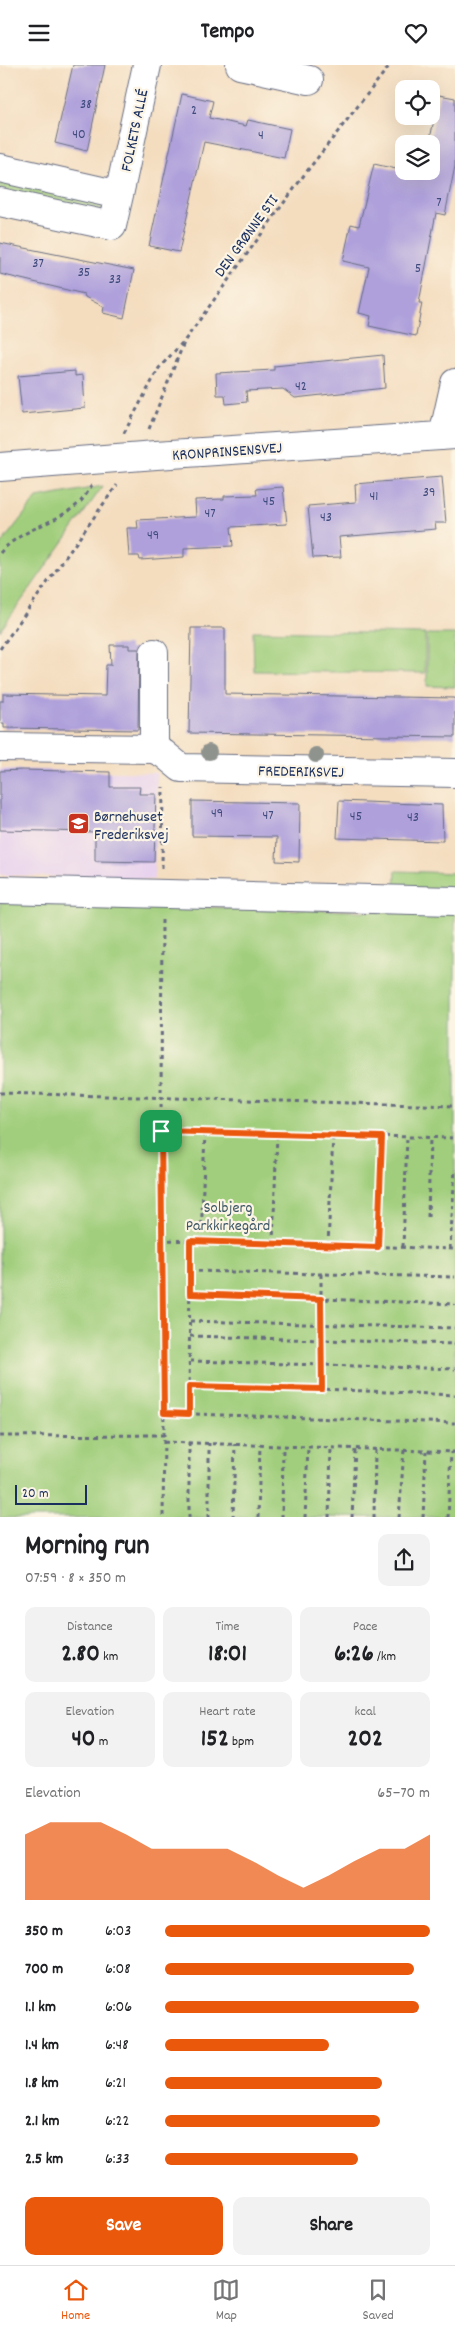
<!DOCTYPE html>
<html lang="en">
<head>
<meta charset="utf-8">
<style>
  :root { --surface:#fff; --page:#f2f2f2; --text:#202124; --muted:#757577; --line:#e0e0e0; --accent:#ea580c }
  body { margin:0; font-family:Dekko,sans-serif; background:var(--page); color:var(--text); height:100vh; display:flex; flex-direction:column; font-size:19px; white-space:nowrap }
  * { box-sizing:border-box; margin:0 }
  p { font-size:16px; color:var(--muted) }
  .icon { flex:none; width:28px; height:28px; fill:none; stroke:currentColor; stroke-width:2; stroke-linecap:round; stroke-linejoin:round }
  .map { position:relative; height:1452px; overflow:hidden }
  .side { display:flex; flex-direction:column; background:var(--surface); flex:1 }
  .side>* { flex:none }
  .buttons { position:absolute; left:395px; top:15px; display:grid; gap:10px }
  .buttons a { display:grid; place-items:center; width:45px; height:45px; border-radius:10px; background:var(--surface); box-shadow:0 5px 20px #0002; font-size:25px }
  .scale { position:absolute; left:15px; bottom:12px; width:72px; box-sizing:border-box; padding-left:5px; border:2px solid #1b2f5e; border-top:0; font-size:14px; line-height:18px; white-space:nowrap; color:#1b2f5e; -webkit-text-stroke:4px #fcf5e5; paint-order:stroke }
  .pin { position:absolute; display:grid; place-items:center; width:42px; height:42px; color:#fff; margin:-21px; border-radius:10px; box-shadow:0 2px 8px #0006 }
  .round { display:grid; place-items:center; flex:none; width:52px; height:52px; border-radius:10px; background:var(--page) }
  .overview { display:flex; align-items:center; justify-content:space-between; height:85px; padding:0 25px }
  h1 { font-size:28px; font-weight:800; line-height:38px }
  .stats { display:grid; grid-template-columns:repeat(3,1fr); gap:8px; height:85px; padding:5px 25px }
  .stats div { display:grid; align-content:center; border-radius:10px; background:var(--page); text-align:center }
  .stats b { font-size:25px; font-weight:800 }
  .stats small { font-size:14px; font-weight:400 }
  .stats p { font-size:14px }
  .chart { height:140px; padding:10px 25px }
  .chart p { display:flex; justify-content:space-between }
  .chart svg { width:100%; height:90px; margin-top:5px; fill:var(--accent); opacity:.7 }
  .action { display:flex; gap:10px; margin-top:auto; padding:10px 25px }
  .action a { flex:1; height:58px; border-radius:10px; background:var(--accent); color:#fff; font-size:20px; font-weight:800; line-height:58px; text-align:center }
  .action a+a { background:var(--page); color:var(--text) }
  ul { padding:0 25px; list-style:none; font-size:16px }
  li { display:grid; grid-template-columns:80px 60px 1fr; align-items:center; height:38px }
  li i { height:12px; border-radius:6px; background:var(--accent) }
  header { display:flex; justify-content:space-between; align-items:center; height:65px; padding:0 25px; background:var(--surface); font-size:22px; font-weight:800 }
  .menu { display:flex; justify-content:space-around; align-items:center; height:70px; border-top:1px solid var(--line); background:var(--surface); font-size:14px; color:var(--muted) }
  .menu a { display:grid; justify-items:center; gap:2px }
  .menu .on { color:var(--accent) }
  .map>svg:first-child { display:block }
  .built { fill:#e8d2ee }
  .green { fill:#a0ce7b; stroke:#5e7e6c }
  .building { fill:#afa0db }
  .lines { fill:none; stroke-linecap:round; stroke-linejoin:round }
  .minor-casing { stroke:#676c80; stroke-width:30 }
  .path { stroke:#676c80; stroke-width:3; stroke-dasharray:4 4; stroke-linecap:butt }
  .minor { stroke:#fff; stroke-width:28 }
  .tree { fill:#8f938e }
  .route-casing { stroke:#fff; stroke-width:10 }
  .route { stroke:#ea580c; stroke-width:6 }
  .labels { text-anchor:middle; stroke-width:4.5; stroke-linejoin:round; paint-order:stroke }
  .number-label { font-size:14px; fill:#404b7d }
  .street-label { font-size:16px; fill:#1b2f5e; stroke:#fcf5e5 }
  .poi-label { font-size:16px; fill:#1b2f5e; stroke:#fcf5e5; text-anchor:start }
  .park-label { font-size:16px; fill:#3c5765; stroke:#fcf5e5 }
</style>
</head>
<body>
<header><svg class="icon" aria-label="menu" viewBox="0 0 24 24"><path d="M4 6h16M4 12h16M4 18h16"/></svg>Tempo<svg class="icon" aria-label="heart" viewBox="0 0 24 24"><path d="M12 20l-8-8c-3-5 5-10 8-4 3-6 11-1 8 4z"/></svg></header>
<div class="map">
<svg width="455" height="1453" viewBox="0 0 455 1453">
  <rect width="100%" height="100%" fill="#fcf5e5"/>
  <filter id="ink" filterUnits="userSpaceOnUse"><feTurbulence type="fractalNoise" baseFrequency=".02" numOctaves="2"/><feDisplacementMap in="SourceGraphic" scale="10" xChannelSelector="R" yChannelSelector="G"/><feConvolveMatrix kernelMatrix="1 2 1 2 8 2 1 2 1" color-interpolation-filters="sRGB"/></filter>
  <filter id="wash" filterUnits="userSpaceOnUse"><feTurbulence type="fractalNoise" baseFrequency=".0096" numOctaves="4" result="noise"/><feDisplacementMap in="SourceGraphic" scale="20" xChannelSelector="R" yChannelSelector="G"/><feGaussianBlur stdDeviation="1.12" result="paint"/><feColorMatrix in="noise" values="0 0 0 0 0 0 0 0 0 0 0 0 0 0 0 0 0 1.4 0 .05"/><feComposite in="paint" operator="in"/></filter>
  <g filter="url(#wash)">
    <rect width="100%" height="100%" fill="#f4ddbf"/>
    <!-- built -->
    <path class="built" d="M 0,704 L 157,708 L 154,815 L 0,810 Z"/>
    <!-- green -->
    <path class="green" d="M 0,106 L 103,137 L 102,145 L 0,130 Z
      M 103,421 L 0,566 L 0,480 L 37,433 Z
      M 253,566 L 425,569 L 425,608 L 254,606 Z
      M 427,569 L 455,569 L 455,622 L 427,621 Z
      M 396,806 L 455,808 L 455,1452 L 0,1453 L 0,837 L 394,847 Z"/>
    <g id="blocks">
      <!-- building -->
      <path class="building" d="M 73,0 L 105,0 L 87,86 L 55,78 Z
        M 182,29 L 213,36 L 209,53 L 246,61 L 248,55 L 290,64 L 284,93 L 204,77 L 179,187 L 149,181 Z
        M 439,30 L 455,33 L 455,101 L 445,150 L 436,148 L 419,238 L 422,238 L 416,271 L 369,261 L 371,251 L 359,248 L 369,202 L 343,196 L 351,159 L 359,161 L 374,99 L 423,110 L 424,106 L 431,106 L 431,79 L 429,79 Z
        M 0,178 L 134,205 L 124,253 L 103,248 L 104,242 L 85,232 L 84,229 L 0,209 Z
        M 383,290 L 385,323 L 295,333 L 283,324 L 246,326 L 247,337 L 226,339 L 225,330 L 217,330 L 216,308 L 274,305 L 274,301 Z
        M 75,306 L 75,311 L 83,310 L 85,343 L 22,349 L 18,311 Z
        M 442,412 L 446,458 L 435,458 L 436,464 L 339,472 L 341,492 L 313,493 L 308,441 L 356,437 L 355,419 Z
        M 283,422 L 287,459 L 231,462 L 233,481 L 184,483 L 184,492 L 140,495 L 139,491 L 129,491 L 127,463 L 138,463 L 137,455 L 196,452 L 195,435 L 224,434 L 224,431 L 257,430 L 256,424 Z
        M 191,563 L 225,563 L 225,629 L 455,633 L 455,672 L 189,668 Z
        M 110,580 L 129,580 L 129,584 L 139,584 L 138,665 L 4,663 L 4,658 L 0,658 L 0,636 L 3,636 L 3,629 L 105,631 L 106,600 L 111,600 Z
        M 22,705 L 110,707 L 110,722 L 140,722 L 139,729 L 156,729 L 154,797 L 95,796 L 95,767 L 0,765 L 0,706 Z
        M 192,736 L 300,738 L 299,797 L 276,796 L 277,772 L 192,771 Z
        M 339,736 L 442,740 L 443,776 L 337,773 Z"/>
    </g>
  </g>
  <g filter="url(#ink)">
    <use href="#blocks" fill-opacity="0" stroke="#676c80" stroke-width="1"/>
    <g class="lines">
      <defs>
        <path id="minor" d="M 240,0 L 309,15
          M 0,103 L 119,130 L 112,161 L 0,137
          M 119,130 L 147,0
          M 443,371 L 455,318
          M 0,402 L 156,390 L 455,370
          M 154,588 L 154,684
          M 0,682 L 154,684 L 164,689 L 181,703 L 455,708
          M 0,825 L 455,836"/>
      </defs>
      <!-- minor casing -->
      <use href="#minor" class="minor-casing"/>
      <!-- path -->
      <path class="path" d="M 149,364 L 185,275 L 304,110 L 390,0
        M 124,368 L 159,303 L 183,277
        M 0,488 C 20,464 55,459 78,439 C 84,434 88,426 92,420
        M 0,584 L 117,420
        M 162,803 L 163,722
        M 162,855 L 161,1033 L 164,1370 L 163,1453
        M 0,1028 L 455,1041
        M 161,1066 L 455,1073
        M 428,1152 L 430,1072
        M 161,1175 L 455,1184
        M 201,1176 L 205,1067
        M 273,1178 L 277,1069
        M 328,1180 L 333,1070
        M 378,1181 L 382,1071
        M 403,1182 L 407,1072
        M 450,1184 L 455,1104
        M 190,1206 L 455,1212
        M 321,1209 L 321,1324 L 455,1330
        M 190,1229 L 455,1239
        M 190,1256 L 455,1263
        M 190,1271 L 455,1279
        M 190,1296 L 455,1304
        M 190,1321 L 321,1324
        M 164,1348 L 455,1358
        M 189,1349 L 190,1176
        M 0,1371 L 164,1370
        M 164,1377 L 455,1387
        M 189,1377 L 189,1453
        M 209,1453 L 209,1378
        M 233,1453 L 235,1379
        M 258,1453 L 260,1380
        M 282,1453 L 283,1381
        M 305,1453 L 308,1382
        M 329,1453 L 331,1383
        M 352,1453 L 355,1384
        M 374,1453 L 375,1384
        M 399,1453 L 404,1385
        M 423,1453 L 426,1386
        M 448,1453 L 451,1387"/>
      <!-- minor -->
      <use href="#minor" class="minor"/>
    </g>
    <!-- trees -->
    <g class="tree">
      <circle cx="209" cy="687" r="8"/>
      <circle cx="316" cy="690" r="8"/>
    </g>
  </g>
  <g class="lines" filter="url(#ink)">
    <defs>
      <path id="route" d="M 161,1066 L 382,1072 L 378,1182 L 190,1176 L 190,1229 L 321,1234 L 322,1324 L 189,1321 L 189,1349 L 164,1348 Z"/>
    </defs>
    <!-- route casing -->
    <use href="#route" class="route-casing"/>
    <!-- route -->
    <use href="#route" class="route"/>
  </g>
  <!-- icons -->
  <defs>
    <symbol id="school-square" viewBox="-11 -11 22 22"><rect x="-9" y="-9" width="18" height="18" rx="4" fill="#c8321e" stroke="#fcf5e5"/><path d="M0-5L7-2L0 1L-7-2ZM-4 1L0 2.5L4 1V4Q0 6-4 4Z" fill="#fff"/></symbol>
  </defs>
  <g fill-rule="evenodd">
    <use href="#school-square" x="66" y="746" width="25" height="25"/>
  </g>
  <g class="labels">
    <!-- number labels -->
    <g class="number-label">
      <text x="86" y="43">38</text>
      <text x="194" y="49">2</text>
      <text x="79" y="73">40</text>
      <text x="261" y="74">4</text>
      <text x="439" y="141">7</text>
      <text x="38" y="202">37</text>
      <text x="418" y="207">5</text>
      <text x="84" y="211">35</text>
      <text x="115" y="218">33</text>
      <text x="301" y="325">42</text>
      <text x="429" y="431">39</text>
      <text x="374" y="435">41</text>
      <text x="269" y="440">45</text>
      <text x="210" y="452">47</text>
      <text x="326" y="456">43</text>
      <text x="153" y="474">49</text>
      <text x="217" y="752">49</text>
      <text x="268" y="754">47</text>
      <text x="356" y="755">45</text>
      <text x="413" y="756">43</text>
    </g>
    <!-- street labels -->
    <g class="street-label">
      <text transform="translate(133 65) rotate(-78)" y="6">FOLKETS ALLÉ</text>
      <text transform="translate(245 170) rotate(-54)" y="6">DEN GRØNNE STI</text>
      <text transform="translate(227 385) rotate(-4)" y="6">KRONPRINSENSVEJ</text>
      <text transform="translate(301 705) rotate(1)" y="6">FREDERIKSVEJ</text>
    </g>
    <!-- poi labels -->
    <g class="poi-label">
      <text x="94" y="756">Børnehuset<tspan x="94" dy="18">Frederiksvej</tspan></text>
    </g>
    <!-- park labels -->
    <g class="park-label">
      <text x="228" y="1147">Solbjerg<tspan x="228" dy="18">Parkkirkegård</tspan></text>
    </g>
  </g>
</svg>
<div class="buttons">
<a><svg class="icon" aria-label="locate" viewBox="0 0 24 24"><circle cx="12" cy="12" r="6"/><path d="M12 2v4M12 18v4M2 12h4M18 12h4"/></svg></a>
<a><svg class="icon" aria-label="layers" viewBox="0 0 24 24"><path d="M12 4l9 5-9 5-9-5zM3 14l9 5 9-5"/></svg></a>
</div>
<div class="scale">20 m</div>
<div class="pin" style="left:161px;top:1066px;background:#1e9e55"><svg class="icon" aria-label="arrive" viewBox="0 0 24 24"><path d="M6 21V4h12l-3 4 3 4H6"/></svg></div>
</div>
<section class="side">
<div class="overview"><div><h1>Morning run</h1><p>07:59 · 8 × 350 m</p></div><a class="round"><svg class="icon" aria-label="share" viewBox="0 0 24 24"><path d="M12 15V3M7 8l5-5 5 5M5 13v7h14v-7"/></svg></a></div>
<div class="stats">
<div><p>Distance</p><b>2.80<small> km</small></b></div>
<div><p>Time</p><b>18:01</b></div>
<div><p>Pace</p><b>6:26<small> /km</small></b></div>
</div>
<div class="stats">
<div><p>Elevation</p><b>40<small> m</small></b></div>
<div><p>Heart rate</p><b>152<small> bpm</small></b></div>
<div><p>kcal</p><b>202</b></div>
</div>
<div class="chart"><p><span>Elevation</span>65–70 m</p>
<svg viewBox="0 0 160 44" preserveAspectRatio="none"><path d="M0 44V12L10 6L20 6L30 6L40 12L50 19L60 19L70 19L80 19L90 25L100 32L110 38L120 32L130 25L140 19L150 19L160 12V44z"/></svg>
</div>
<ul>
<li><b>350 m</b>6:03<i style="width:100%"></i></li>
<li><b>700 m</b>6:08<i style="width:94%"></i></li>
<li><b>1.1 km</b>6:06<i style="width:96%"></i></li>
<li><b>1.4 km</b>6:48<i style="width:62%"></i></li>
<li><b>1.8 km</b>6:21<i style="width:82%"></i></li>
<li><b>2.1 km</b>6:22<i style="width:81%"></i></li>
<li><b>2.5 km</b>6:33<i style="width:73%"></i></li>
</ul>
<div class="action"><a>Save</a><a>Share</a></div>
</section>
<nav class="menu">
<a class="on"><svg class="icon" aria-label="home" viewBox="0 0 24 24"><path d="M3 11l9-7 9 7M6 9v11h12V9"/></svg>Home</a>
<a><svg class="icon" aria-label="map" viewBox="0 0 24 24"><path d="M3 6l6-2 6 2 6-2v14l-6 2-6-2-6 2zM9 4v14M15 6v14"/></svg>Map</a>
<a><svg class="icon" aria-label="saved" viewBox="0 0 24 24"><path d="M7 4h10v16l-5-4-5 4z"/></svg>Saved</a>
</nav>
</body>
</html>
